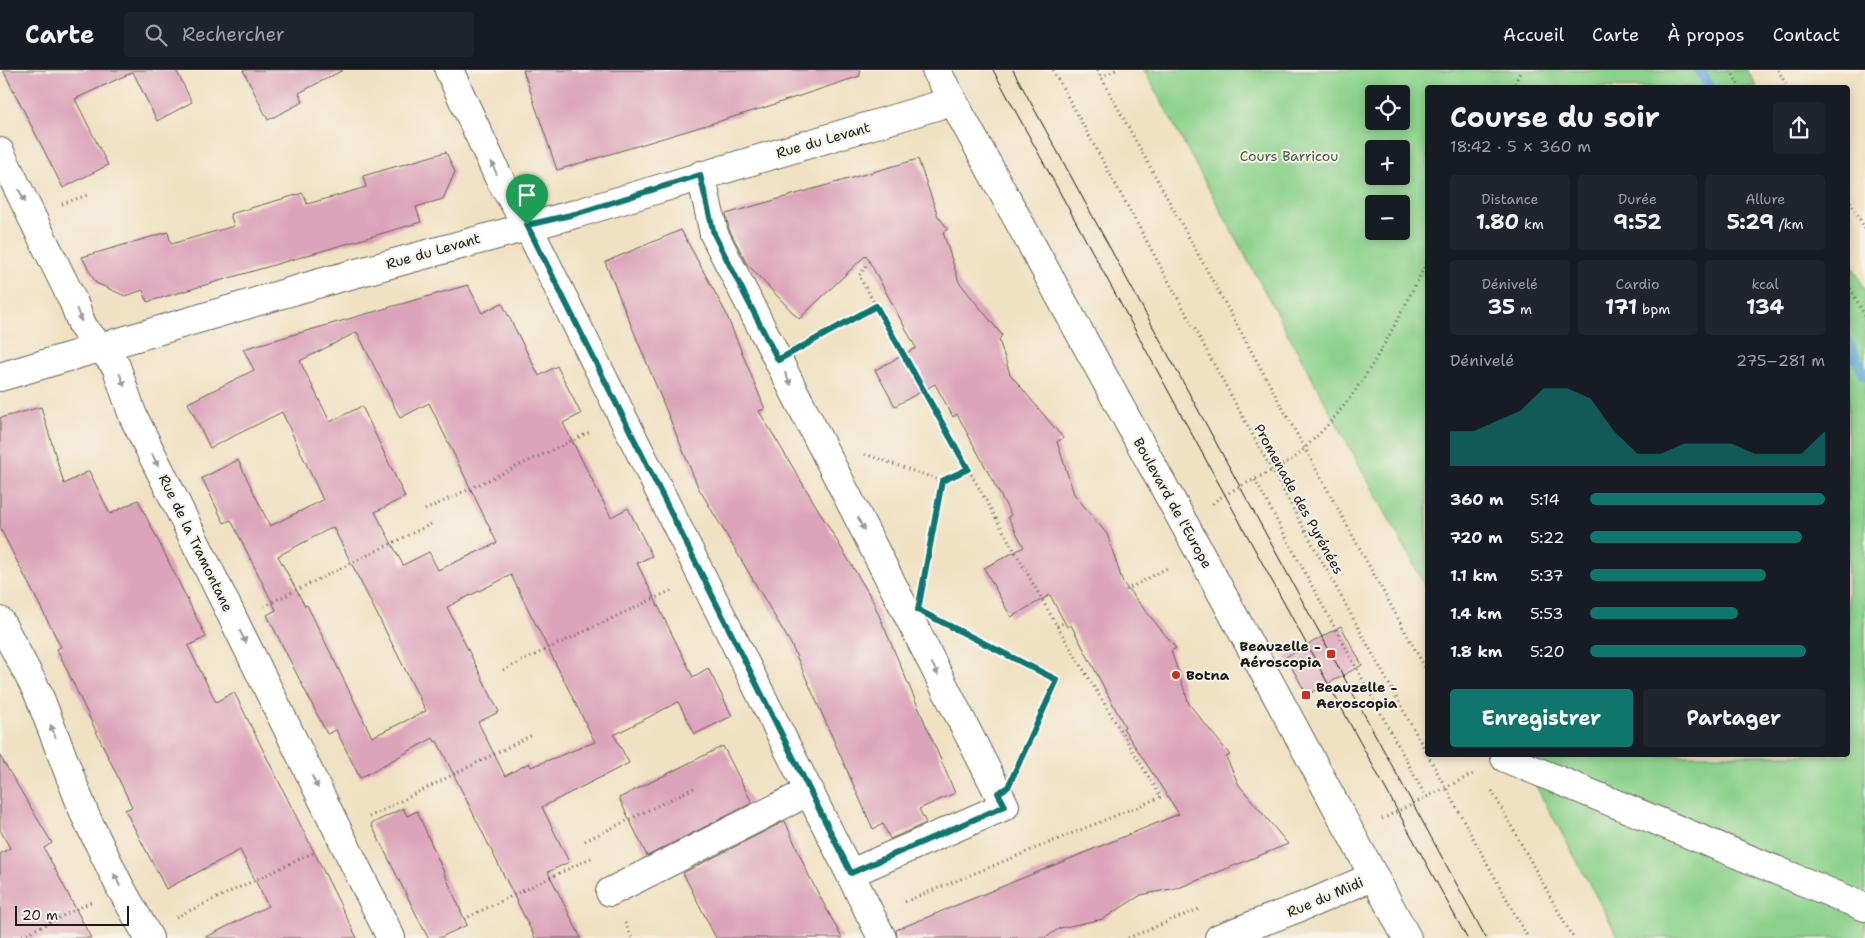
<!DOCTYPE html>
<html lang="fr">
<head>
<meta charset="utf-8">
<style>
  :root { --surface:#171b24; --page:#20242c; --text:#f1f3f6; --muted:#9ea1a6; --line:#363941; --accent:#0f766e }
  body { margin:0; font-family:"Shantell Sans",sans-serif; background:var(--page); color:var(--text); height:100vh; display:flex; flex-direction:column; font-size:19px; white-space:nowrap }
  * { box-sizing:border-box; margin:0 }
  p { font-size:16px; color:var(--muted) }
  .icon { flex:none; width:28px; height:28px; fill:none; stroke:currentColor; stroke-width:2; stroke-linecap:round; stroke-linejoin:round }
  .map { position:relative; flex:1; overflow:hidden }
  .sheet { position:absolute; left:1425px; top:15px; width:425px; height:672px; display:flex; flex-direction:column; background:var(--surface); border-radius:5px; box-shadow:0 2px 8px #0003 }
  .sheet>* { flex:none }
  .tools { position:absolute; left:1365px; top:15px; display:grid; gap:10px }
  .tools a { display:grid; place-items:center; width:45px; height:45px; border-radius:5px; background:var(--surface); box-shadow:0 2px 8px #0003; font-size:25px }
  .scale { position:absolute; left:15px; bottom:12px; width:114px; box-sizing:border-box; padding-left:5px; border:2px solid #1c1c1c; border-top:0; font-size:14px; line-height:18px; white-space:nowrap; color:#1c1c1c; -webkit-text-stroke:4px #f7f3e8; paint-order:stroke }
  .pin { position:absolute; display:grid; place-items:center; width:42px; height:42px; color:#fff; margin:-51px -21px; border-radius:50% 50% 50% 0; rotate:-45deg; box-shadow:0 0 5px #0007 }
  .pin .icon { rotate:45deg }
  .round { display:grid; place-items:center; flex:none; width:52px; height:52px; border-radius:5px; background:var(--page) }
  .head { display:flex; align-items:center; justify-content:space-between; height:85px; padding:0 25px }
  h1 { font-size:28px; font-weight:700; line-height:38px }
  .figures { display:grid; grid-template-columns:repeat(3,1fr); gap:8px; height:85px; padding:5px 25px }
  .figures div { display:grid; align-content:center; border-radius:5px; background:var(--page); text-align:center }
  .figures b { font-size:21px; font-weight:700 }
  .figures small { font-size:14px; font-weight:400 }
  .figures p { font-size:14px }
  .chart { height:140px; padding:10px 25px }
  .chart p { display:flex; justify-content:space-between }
  .chart svg { width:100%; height:90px; margin-top:5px; fill:var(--accent); opacity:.7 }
  .action { display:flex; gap:10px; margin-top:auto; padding:10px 25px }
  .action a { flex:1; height:58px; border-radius:5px; background:var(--accent); color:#fff; font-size:20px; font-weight:700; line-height:58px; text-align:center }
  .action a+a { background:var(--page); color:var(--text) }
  ul { padding:0 25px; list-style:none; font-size:16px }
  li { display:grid; grid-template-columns:80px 60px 1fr; align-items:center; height:38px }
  li i { height:12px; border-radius:6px; background:var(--accent) }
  header { display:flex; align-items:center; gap:30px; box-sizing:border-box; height:70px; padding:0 25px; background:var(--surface); border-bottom:1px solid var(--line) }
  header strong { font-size:24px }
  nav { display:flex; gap:28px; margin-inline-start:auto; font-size:18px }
  .search { width:350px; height:45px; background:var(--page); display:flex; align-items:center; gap:12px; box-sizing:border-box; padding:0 18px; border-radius:5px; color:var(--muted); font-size:19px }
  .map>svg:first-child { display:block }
  .green { fill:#8bd18b; stroke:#547654; fill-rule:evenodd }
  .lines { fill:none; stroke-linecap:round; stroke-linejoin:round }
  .stream { stroke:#60a8d7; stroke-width:11 }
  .building { fill:#dca4ba; fill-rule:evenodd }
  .street-casing { stroke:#666156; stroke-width:30 }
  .path { stroke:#666156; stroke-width:3; stroke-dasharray:1 4; stroke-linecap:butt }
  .street { stroke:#fff; stroke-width:28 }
  .tram { stroke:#1c1c1c; stroke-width:1 }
  .oneway { fill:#999 }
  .route-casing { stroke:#fff; stroke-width:10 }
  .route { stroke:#0f766e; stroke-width:6 }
  .poi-dot { fill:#c8321e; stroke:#f7f3e8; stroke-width:2 }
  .labels { text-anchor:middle; stroke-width:4; stroke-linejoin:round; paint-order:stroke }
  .street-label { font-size:14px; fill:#1c1c1c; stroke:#f7f3e8 }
  .park-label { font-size:14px; fill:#435b43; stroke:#f7f3e8 }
  .poi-label { font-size:14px; font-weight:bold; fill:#1c1c1c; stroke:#f7f3e8; text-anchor:start }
</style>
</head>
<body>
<header>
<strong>Carte</strong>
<div class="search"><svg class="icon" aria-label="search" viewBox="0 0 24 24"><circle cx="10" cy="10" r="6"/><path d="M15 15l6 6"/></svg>Rechercher</div>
<nav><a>Accueil</a><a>Carte</a><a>À propos</a><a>Contact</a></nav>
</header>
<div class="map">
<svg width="1865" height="868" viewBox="0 0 1865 868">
  <rect width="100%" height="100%" fill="#f7f3e8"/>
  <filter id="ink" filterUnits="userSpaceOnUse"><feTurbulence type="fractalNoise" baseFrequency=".02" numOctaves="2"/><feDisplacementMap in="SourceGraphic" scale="10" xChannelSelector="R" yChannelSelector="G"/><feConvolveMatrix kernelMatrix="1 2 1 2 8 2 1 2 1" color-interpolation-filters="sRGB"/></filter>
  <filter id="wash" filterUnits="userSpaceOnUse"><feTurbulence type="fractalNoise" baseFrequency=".0096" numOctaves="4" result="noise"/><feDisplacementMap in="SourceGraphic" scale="20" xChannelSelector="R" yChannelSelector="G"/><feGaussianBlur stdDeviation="1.12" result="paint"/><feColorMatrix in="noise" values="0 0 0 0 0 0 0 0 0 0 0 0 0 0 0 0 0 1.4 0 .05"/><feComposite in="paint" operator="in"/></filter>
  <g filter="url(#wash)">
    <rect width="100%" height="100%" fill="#f0e1c2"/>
    <!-- green -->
    <path class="green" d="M 1144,0 L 1747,0 L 1757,17 L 1428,18 L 1427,519 ZM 1374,24 L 1401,24 L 1401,51 L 1374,51 ZM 1374,79 L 1401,79 L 1401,106 L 1374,106 ZM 1374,134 L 1401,134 L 1401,161 L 1374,161 Z
      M 1848,187 L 1865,220 L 1865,868 L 1619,868 L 1519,685 L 1848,685 Z"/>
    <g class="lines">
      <!-- stream -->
      <path class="stream" d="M 1700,0 L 1710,18
        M 1848,273 L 1865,305"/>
    </g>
    <g id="blocks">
      <!-- building -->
      <path class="building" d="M 3,0 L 176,0 L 192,32 L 157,51 L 133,2 L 75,29 L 108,95 L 63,118 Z
        M 243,0 L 343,0 L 299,23 L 303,32 L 268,50 Z
        M 523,0 L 860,0 L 860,6 L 763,38 L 557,100 Z
        M 446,82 L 455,102 L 443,129 L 416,137 L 421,152 L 147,232 L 143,220 L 125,226 L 96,213 L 82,187 L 168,162 L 171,174 L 234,156 L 230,144 L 303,123 L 307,134 L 336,126 L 366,117 L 363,106 Z
        M 918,89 L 938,146 L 948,159 L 943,162 L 959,212 L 1002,265 L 999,270 L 1010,304 L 1063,368 L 1057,372 L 1074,424 L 1107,464 L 1123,513 L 1176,578 L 1171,581 L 1189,634 L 1230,685 L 1226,687 L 1239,715 L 1288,774 L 1181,817 L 1141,825 L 1103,849 L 1060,858 L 1045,868 L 897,868 L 896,860 L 1179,744 L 1123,658 L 1125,657 L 1071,555 L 1067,557 L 1050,525 L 1011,547 L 984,498 L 1024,477 L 1008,447 L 1011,445 L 957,344 L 953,347 L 935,314 L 895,336 L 875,300 L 916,278 L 866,185 L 799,249 L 747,194 L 729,159 L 726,144 Z
        M 681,160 L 725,241 L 765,339 L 759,341 L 872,529 L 955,723 L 919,739 L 926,753 L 890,769 L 883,754 L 873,759 L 791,574 L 698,417 L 605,192 Z
        M 468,215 L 482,243 L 502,233 L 539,306 L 557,296 L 581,344 L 563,353 L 611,447 L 628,438 L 652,486 L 637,493 L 693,607 L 708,598 L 732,646 L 695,664 L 678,632 L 614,665 L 629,693 L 542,737 L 569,792 L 548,802 L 581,868 L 535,868 L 437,671 L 435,672 L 433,668 L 360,708 L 336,660 L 327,664 L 267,545 L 276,540 L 231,450 L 224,453 L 202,408 L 238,390 L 270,456 L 323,430 L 282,342 L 210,378 L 188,333 L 254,300 L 243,279 ZM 357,262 L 400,348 L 429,333 L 497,473 L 438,500 L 429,482 L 403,495 L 375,442 L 405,427 L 362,336 L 330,352 L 300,291 ZM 333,457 L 426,641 L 372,667 L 307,535 L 305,536 L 278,486 ZM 511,505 L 595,672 L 531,697 L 529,693 L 505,706 L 478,652 L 499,642 L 447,537 Z
        M 41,337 L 64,414 L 89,401 L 110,444 L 138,430 L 206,567 L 188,576 L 216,632 L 234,622 L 357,868 L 204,868 L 268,836 L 240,780 L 166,819 L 125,740 L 132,737 L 57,579 L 61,577 L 0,458 L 0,348 Z
        M 1341,556 L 1362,595 L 1307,625 L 1286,587 Z
        M 723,676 L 752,733 L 647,786 L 619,728 Z
        M 0,686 L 52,773 L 44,778 L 91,868 L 0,868 L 0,784 L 10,778 L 0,760 Z
        M 403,738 L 407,746 L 417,741 L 467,855 L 439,868 L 428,868 L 371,754 Z
        M 785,751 L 809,806 L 842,868 L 716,868 L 683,803 Z"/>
    </g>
  </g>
  <g filter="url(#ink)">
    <use href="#blocks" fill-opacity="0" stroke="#666156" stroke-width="1"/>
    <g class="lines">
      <defs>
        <path id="street" d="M 449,0 L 498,106 L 527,155 L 882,868
          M 936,0 L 1199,481 L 1407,868
          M 0,82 L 73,231 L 83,257 L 116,296 L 133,346 L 391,868
          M 701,105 L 714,164 L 1005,736 L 851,803
          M 0,307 L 320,213 L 575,144 L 953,31
          M 0,551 L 38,623 L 85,745 L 120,817 L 149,868
          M 1505,688 L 1865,837
          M 610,822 L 810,721
          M 1219,868 L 1314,832 L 1374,806"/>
      </defs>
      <!-- street casing -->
      <use href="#street" class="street-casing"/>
      <!-- path -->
      <path class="path" d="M 1053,0 L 1528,868
        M 1097,0 L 1428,603
        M 1731,0 L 1740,18
        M 1778,0 L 1788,18
        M 1101,7 L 1116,0
        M 1513,18 L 1521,0
        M 1848,127 L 1865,159
        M 62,134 L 90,124
        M 866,196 L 859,206 L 1057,556 L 1161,727 L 902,833
        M 1848,214 L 1865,246
        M 807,274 L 876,236
        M 865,384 L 942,411 L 925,502
        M 1255,410 L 1426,727
        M 942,411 L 968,399
        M 1213,434 C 1216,426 1278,399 1291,390 C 1301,384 1308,374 1316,367 C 1367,317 1396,252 1428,190
        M 425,440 L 592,361
        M 1126,520 L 1169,497
        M 264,536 L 431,454
        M 1057,556 L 1065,552
        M 954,558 L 1057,610 L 1020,690
        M 503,600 L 672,520
        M 1492,721 L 1573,868
        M 369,747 L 534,664
        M 1382,749 L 1475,703
        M 585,771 L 696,717
        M 176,847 L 313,783
        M 464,849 L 593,787
        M 625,853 L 632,868
        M 18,868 L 91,832
        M 1128,868 L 1199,839"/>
      <!-- street -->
      <use href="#street" class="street"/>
      <!-- tram -->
      <path class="tram" d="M 993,0 L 1467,868
        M 1013,0 L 1486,868"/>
    </g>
    <!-- one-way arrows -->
    <defs><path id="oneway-solid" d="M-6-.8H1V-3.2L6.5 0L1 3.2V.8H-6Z" transform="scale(1.25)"/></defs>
    <g class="oneway">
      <use href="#oneway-solid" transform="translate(494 98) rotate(-114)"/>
      <use href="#oneway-solid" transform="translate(22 126) rotate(64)"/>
      <use href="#oneway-solid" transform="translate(79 245) rotate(69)"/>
      <use href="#oneway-solid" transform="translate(788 309) rotate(63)"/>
      <use href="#oneway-solid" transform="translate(122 310) rotate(69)"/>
      <use href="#oneway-solid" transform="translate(155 390) rotate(64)"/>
      <use href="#oneway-solid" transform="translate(861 454) rotate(63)"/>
      <use href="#oneway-solid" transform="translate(243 567) rotate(64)"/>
      <use href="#oneway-solid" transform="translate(935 599) rotate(63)"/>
      <use href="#oneway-solid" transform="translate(53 661) rotate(-111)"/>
      <use href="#oneway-solid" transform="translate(315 712) rotate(64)"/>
      <use href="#oneway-solid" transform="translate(117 810) rotate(-116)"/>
    </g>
  </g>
  <g class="lines" filter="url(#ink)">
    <defs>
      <path id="route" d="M 700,105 L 714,164 L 778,290 L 876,236 L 968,399 L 942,411 L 918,540 L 1057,610 L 1008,717 L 998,723 L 1005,736 L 851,803 L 527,155 L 575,144 Z"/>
    </defs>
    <!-- route casing -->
    <use href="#route" class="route-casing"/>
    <!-- route -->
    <use href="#route" class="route"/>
  </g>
  <!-- markers -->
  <g class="poi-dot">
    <rect x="1326" y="579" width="10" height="10" rx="2.5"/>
    <circle cx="1176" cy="605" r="5"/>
    <rect x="1301" y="620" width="10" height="10" rx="2.5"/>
  </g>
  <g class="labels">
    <!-- street labels -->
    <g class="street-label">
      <text transform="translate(823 70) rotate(-16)" y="5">Rue du Levant</text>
      <text transform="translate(433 181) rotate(-16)" y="5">Rue du Levant</text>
      <text transform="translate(1299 429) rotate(61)" y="5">Promenade des Pyrénées</text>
      <text transform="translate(1173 433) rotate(61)" y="5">Boulevard de l'Europe</text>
      <text transform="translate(196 473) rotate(64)" y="5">Rue de la Tramontane</text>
      <text transform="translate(1325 827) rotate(-23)" y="5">Rue du Midi</text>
    </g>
    <!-- park labels -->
    <g class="park-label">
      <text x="1289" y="91">Cours Barricou</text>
    </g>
    <!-- poi labels -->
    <g class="poi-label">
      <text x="1321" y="581" text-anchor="end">Beauzelle -<tspan x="1321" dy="16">Aéroscopia</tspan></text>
      <text x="1186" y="610">Botna</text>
      <text x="1316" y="622">Beauzelle -<tspan x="1316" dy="16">Aeroscopia</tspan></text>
    </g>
  </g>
</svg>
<div class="tools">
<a><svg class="icon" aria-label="locate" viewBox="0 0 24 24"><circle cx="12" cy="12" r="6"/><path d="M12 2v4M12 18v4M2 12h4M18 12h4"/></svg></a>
<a>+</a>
<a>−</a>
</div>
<div class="scale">20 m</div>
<div class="pin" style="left:527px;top:155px;background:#1e9e55"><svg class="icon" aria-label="arrive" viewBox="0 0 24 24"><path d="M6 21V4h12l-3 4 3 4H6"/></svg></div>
<section class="sheet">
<div class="head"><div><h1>Course du soir</h1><p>18:42 · 5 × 360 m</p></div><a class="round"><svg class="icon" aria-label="share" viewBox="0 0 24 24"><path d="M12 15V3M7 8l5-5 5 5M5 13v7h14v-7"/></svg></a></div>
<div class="figures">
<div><p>Distance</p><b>1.80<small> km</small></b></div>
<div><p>Durée</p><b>9:52</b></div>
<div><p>Allure</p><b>5:29<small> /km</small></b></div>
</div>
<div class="figures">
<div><p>Dénivelé</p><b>35<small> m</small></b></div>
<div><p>Cardio</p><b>171<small> bpm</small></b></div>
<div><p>kcal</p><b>134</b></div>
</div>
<div class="chart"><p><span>Dénivelé</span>275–281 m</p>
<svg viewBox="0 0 160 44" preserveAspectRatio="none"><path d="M0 44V27L10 27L20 22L30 17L40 6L50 6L60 11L70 27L80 38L90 38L100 33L110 33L120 33L130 38L140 38L150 38L160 27V44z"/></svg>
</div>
<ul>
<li><b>360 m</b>5:14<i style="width:100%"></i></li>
<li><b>720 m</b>5:22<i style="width:90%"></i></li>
<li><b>1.1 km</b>5:37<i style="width:75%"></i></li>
<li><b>1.4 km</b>5:53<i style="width:63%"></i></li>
<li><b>1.8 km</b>5:20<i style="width:92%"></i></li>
</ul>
<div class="action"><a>Enregistrer</a><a>Partager</a></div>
</section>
</div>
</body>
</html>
